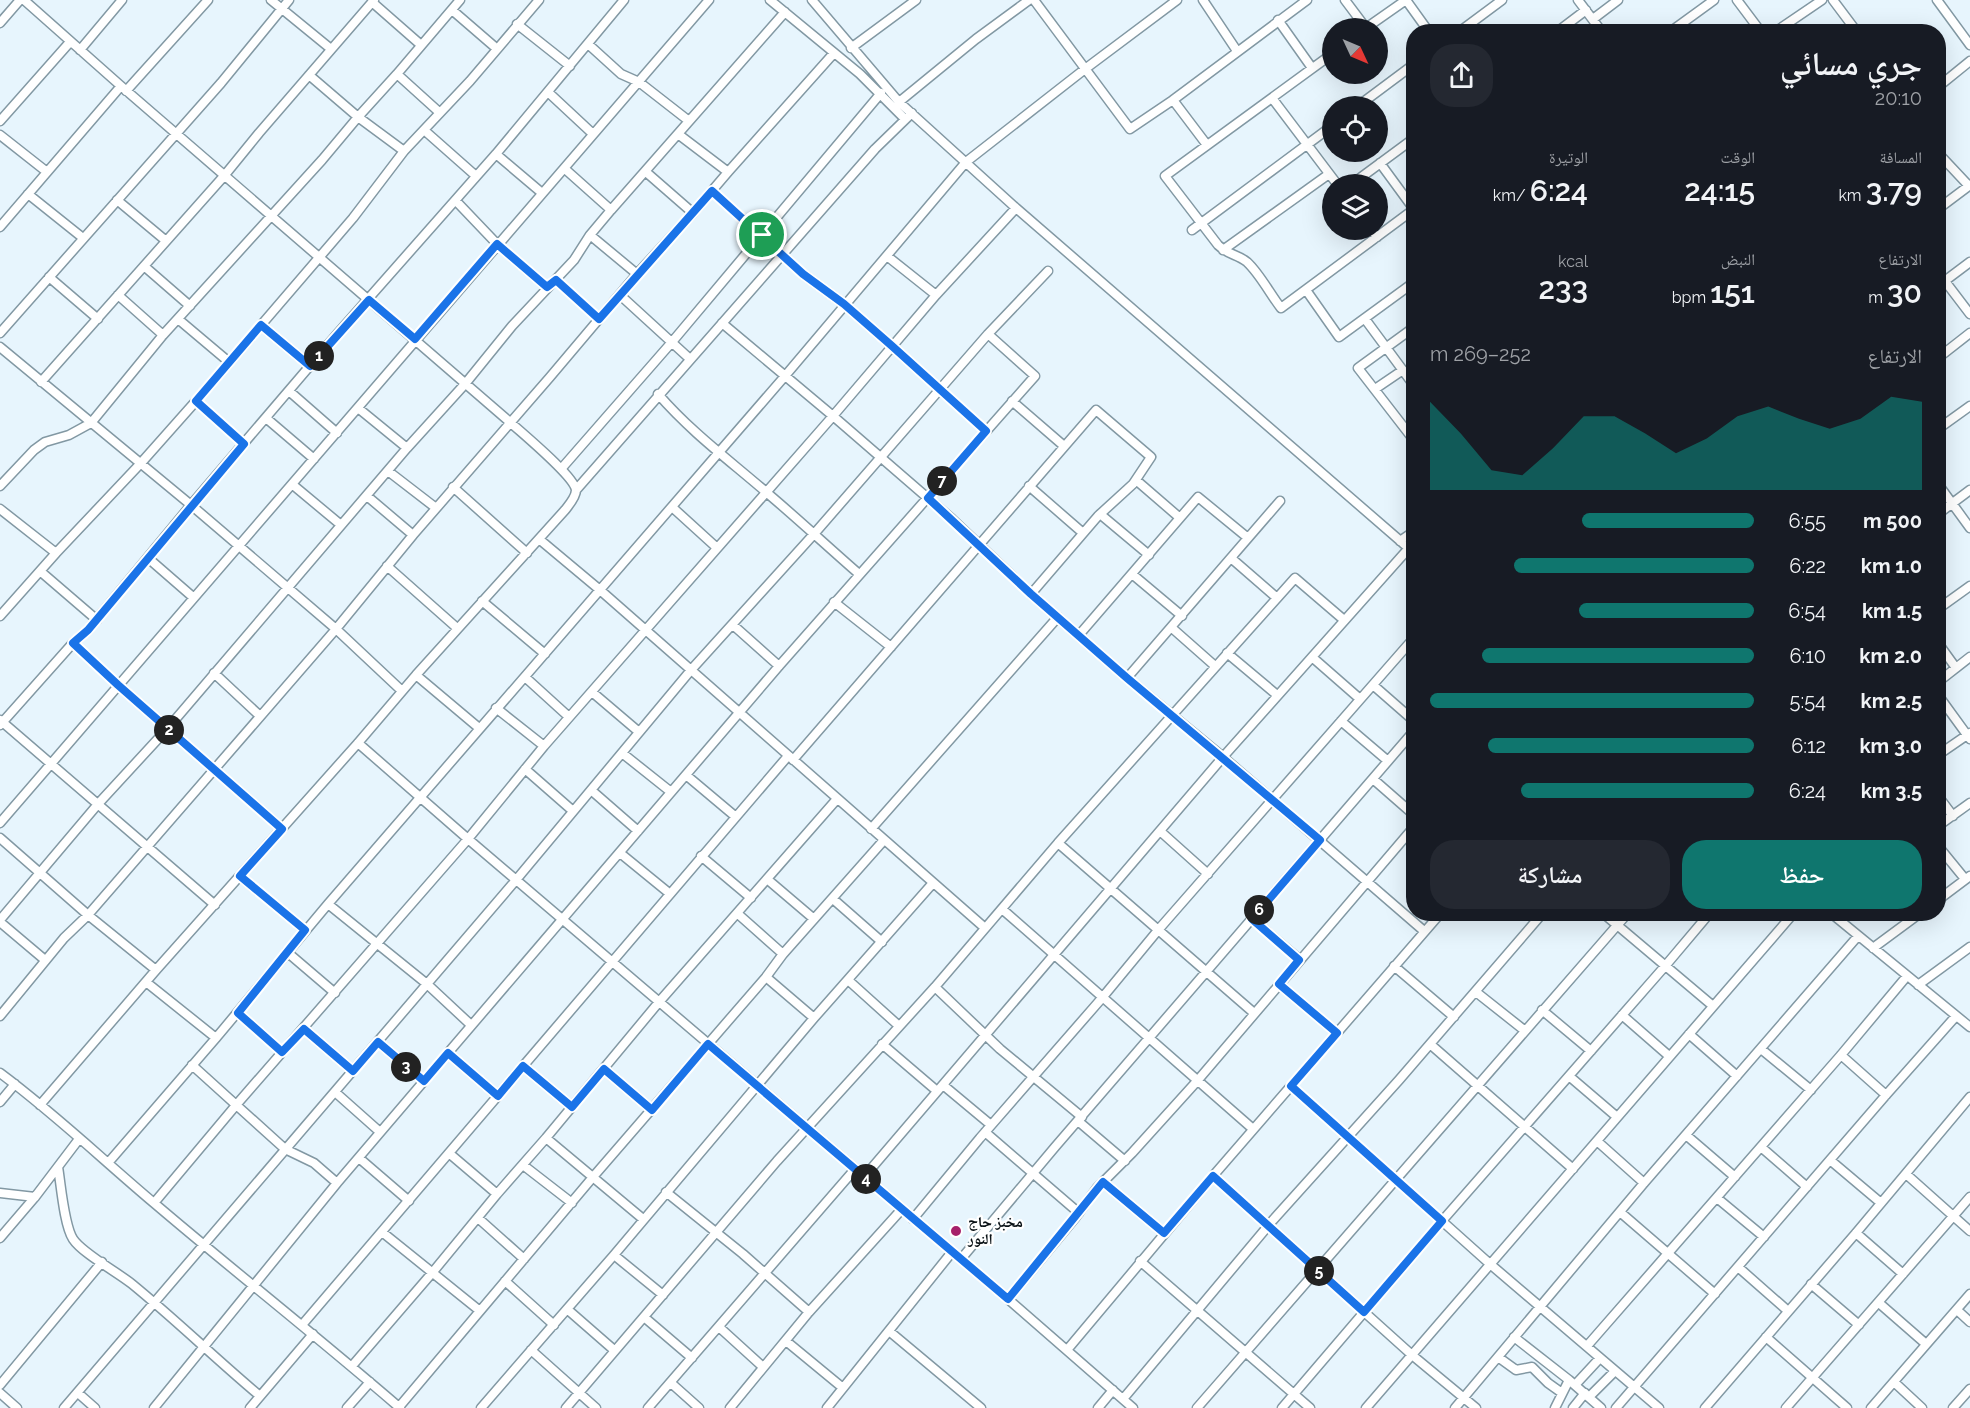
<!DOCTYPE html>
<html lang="ar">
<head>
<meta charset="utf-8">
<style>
  :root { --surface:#171b24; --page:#242831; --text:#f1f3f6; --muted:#9ea1a6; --accent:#0f766e }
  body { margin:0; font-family:Raleway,"Noto Naskh Arabic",sans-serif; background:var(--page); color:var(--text); direction:rtl; height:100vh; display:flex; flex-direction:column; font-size:22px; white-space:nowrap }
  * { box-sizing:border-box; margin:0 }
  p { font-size:20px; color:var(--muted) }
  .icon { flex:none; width:33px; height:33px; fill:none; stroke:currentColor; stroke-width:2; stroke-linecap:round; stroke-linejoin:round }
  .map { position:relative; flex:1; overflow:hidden; direction:ltr }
  .side { position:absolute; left:1406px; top:24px; width:540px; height:897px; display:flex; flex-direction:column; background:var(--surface); border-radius:24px; box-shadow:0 6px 24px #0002; direction:rtl }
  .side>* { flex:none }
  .needle { width:39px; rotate:134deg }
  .controls { position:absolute; left:1322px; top:18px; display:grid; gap:12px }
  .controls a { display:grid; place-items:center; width:66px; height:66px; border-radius:50%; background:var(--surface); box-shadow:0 6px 24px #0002; font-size:30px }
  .pin { position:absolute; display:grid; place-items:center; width:51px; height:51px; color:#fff; margin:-26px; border:3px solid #fff; border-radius:50%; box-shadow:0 2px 6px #0007 }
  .km { position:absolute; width:30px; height:30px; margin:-15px; border-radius:50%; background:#222; color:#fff; font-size:16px; line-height:30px; text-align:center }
  .round { display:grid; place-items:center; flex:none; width:63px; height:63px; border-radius:24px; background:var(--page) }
  .summary { display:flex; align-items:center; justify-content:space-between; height:102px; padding:0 24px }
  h1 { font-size:33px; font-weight:600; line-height:45px }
  .stats { display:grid; grid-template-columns:repeat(3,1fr); gap:9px; height:102px; padding:6px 24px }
  .stats div { display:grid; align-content:center }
  .stats b { font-size:30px; font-weight:600 }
  .stats small { font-size:16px; font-weight:400 }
  .stats p { font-size:16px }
  .chart { height:168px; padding:12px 24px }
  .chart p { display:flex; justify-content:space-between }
  .chart svg { width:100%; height:108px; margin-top:6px; fill:var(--accent); opacity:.7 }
  .cta { display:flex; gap:12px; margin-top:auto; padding:12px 24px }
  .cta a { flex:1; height:69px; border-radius:24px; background:var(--accent); color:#fff; font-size:24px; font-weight:600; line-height:69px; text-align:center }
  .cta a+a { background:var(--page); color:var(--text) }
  ul { padding:0 24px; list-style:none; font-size:20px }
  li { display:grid; grid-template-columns:96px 72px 1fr; align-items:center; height:45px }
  li i { height:15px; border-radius:8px; background:var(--accent) }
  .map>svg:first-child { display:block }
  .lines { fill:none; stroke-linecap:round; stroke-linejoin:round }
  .minor-casing { stroke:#8298a3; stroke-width:11 }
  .minor { stroke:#fff; stroke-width:8 }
  .route-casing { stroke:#fff; stroke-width:12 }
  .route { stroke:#1a73e8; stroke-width:8 }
  .poi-dot { fill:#a6206a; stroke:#fff; stroke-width:2 }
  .labels { text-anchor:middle; stroke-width:4.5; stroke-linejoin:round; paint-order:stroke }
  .poi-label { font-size:15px; font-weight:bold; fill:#0a1216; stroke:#fff; text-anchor:start }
</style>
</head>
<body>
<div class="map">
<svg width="1970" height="1408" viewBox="0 0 1970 1408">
  <rect width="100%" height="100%" fill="#e7f5fd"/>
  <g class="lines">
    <defs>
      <path id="minor" d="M 24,0 L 121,86 L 511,423 C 523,434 574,476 576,490 C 576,497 569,505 565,510 L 416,675 L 358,743 L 156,970 L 40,1105
        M 271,0 L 331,49
        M 770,0 L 860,74 L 905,119
        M 812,0 L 899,102 L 1016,208 L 1412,551
        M 1034,0 L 1130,129 L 1173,100 L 1307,0
        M 1203,0 L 1237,51
        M 1345,0 L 1366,28
        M 1578,0 L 1602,32
        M 1737,0 L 1761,32
        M 1833,0 L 1857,32
        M 1937,0 L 1970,45
        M 372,2 L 421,45
        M 452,10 L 496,48
        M 1593,19 L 1618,0
        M 1278,20 L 1312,68
        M 0,23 L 20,0
        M 517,24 L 570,66
        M 1366,28 L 1406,0 L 1429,32
        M 1459,32 L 1502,0
        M 1557,32 L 1586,10
        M 1670,32 L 1714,0
        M 1775,32 L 1822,0
        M 588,44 L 621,74 L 639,82 L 689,121
        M 851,48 L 916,0
        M 80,50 L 122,0
        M 1332,54 L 1165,176 L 1218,245 C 1228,255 1237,254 1247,262 C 1260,274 1270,294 1281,308 L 1413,210
        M 397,74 L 439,112
        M 309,75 L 358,117 L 404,151
        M 1938,87 L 1970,61
        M 126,91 L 208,0
        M 549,93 L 593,134
        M 1272,98 L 1337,184
        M 1173,100 L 1207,145
        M 899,102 L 976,39 L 1029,0
        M 1358,106 L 1413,65
        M 0,121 L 70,42
        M 424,130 L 476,176
        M 678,134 L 728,172
        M 0,135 L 47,172
        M 1938,153 L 1969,186
        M 496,154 L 542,193
        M 1380,163 L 1413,208
        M 565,169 L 611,210
        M 646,172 L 693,213
        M 1352,184 L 1413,139
        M 712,191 L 803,274 L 844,304 L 892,346 L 986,431
        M 28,194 L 83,238
        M 117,200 L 165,240
        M 456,201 L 497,244 L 547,287
        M 1938,209 L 1970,185
        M 0,227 L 121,86
        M 1192,230 L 1332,126
        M 1371,230 L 1377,237
        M 590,235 L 637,274
        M 1223,250 L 1329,174
        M 887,256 L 936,295
        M 144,266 L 190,306
        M 1938,272 L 1970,314
        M 49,277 L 98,319
        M 556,280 L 599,319
        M 1938,286 L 1970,262
        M 1306,290 L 1339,337 L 1413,283
        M 118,295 L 163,335
        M 620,295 L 690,359
        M 178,319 L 229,362
        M 1365,319 L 1413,384
        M 722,323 L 833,416 L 952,519 L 1031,594 L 1127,678 L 1223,757 L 1424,931
        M 261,325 L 310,366
        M 1413,328 L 1358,368 L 1413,439
        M 0,333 L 221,83 L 289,0
        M 0,347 L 191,505 L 336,629 L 402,691
        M 1938,358 L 1970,333
        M 41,382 L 224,176 L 259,133 L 374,0
        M 1375,389 L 1403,370
        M 289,391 L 337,433
        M 658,394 C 691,432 729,460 766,492 C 798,519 828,547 859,574
        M 196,401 L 244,444
        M 1012,401 L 1064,446
        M 358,408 L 407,448
        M 266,418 L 314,459
        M 1938,429 L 1970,406
        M 561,469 L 672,342 L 881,93
        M 388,471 L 436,508
        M 1136,480 L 1180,518
        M 1938,484 L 1970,528
        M 293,485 L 341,525
        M 0,486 L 34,450 L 45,442 L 69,435 L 91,423 L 163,335 L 322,160 L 358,117 L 397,74 L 460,0
        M 1029,486 L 1083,533
        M 453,487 L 527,553
        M 576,490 L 875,149 L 912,113
        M 367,496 L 413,535
        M 672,507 L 716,547
        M 0,509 L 56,553
        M 1100,514 L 1149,555
        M 1938,514 L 1970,490
        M 539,539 L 600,590 L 985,928
        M 1400,541 L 1413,532
        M 148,558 L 194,598
        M 1231,558 L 1277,598
        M 387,566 L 457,628
        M 40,571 L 97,620
        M 1132,574 L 1182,616
        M 482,601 L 545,654
        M 834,602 L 891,647
        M 1938,609 L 1970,586
        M 0,616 L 56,553 L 141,463 L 196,401 L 353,218 L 404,151 L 470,81 L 539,0
        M 733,625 L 779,666
        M 1172,628 L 1215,666
        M 1079,635 L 1198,497 L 1248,538
        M 73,643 L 118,685 L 282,829
        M 1938,643 L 1956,668
        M 1227,653 L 1277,695
        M 1312,657 L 1360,699
        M 214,673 L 260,716
        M 416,675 L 479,728
        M 525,677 L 569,717
        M 1127,678 L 1280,501
        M 1938,682 L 1970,657
        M 1373,685 L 1413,720
        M 592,692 L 639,732
        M 1938,695 L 1970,739
        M 496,708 L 544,746
        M 0,720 L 215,905
        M 1341,721 L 1388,761
        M 0,725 L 73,643 L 88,630 L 191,505 L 338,333 L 496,154 L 624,0
        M 358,743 L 468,839 L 1008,1299 L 1133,1408
        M 622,753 L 671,792
        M 1938,755 L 1970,733
        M 793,760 L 1096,410 L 1151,457 L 1133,484 L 1098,516 L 1031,594
        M 525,769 L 573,811
        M 686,775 L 736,817
        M 1373,779 L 1413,814
        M 591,790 L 638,831
        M 1938,796 L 1953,816
        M 0,823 L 709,0
        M 1938,826 L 1970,803
        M 871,829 L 1058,617
        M 1160,831 L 1208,874
        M 0,838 L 88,915 L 156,970
        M 1058,843 L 1254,1013
        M 1938,846 L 1965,879
        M 620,853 L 669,893
        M 701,856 L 751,898
        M 240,876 L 305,930
        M 767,879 L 814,919
        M 833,899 L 882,942
        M 1938,900 L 1970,876
        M 328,904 L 427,984 L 471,1025
        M 1002,909 L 1253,1129
        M 738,914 L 783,954
        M 1604,914 L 1713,1006
        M 1832,914 L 1970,1027
        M 1252,919 L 1300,960
        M 0,920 L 98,804 L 168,728 L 407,448 L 465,384 L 512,326 L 574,260 L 590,235 L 611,210 L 785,12
        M 0,922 L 45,960
        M 1873,948 L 1919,914
        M 287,952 L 335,993
        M 1394,966 L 1454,1017
        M 766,977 L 814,1018
        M 848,980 L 899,1026
        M 146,982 L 216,1038
        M 1279,984 L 1337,1033
        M 1918,985 L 1970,947
        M 935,987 L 1000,1049 L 1082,1117
        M 1476,992 L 1524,1030
        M 1542,1010 L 1591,1051
        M 238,1013 L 282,1052
        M 1622,1015 L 1669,1056
        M 0,1016 L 64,938 L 88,915 L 336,629 L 413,535 L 550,377 L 637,274 L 693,213 L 728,172 L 834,53
        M 304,1029 L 353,1071
        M 1689,1034 L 1737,1076
        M 378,1042 L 424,1081
        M 882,1044 L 937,1091
        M 1430,1044 L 1573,1169
        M 1761,1049 L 1811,1090
        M 448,1053 L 498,1096
        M 1841,1055 L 1886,1095
        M 192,1065 L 285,1149 L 314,1163 L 337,1183
        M 523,1066 L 572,1107
        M 604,1069 L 652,1110
        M 0,1073 C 54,1113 103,1160 154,1203 C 235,1272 319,1338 400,1408
        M 1569,1076 L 1617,1117
        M 943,1085 L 991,1125
        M 1291,1086 L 1490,1264 L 1659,1408
        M 335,1092 L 380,1132
        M 0,1102 L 15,1084
        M 1078,1121 L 1125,1161
        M 985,1132 L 1079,1213
        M 1686,1135 L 1735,1177
        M 546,1138 L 643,1219
        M 1597,1141 L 1644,1183
        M 1761,1147 L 1807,1187
        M 450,1154 L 497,1194
        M 359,1158 L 409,1201
        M 1830,1160 L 1881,1203
        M 108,1163 L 216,1038 L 328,904 L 785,376 L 966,162 L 1085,69 L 1177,0
        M 523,1165 L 572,1203
        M 58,1167 C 61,1185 64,1225 73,1239 C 82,1253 117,1272 132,1284 C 176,1320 217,1360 260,1396
        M 1906,1174 L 1970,1231
        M 1213,1176 L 1412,1355 L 1476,1408
        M 864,1177 L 1223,757 L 1409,548
        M 1103,1182 L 1164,1233
        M 666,1192 L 743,1254 L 809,1312
        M 0,1193 L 35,1197
        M 1717,1198 L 1764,1237
        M 154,1203 L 237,1104 L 468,839 L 544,746 L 833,416 L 936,295 L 1016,208
        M 1620,1212 L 1715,1294
        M 478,1218 L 524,1259
        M 913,1219 L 980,1138 L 1102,998 L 1159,929 L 1413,639
        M 382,1232 L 480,1311
        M 1856,1233 L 1903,1274
        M 0,1238 L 35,1197 L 79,1139
        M 614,1255 L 663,1295
        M 961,1259 L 1055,1147 L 1413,732
        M 1140,1261 L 1310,1408
        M 1738,1267 L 1788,1311
        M 505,1281 L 554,1325
        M 1811,1284 L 1859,1325
        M 1008,1299 L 1075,1218 L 1097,1188 L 1132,1153 L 1198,1080 L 1413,828
        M 1879,1303 L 1926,1344
        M 567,1309 L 614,1350
        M 1957,1310 L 1970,1322
        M 644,1317 L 692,1358
        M 302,1325 L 788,756
        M 719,1327 L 763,1367
        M 889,1331 L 981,1408
        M 1514,1337 L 1569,1380 L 1601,1408
        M 1766,1337 L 1847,1408
        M 786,1341 L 843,1388
        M 1587,1346 L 1841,1055 L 1907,976
        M 531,1350 L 596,1408
        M 1067,1350 L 1213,1176 L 1440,914
        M 1498,1357 L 1516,1370 L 1532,1367 L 1548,1383 L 1562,1393
        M 352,1366 L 432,1273 L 497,1194 L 546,1138 L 659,1002 L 837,799
        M 1894,1382 L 1922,1408
        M 671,1383 L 699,1408
        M 0,1385 L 102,1262
        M 1575,1385 L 1600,1358
        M 0,1393 L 17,1408
        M 78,1393 L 95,1408
        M 1589,1397 L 1615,1371
        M 1123,1399 L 1273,1220 L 1399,1080 L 1542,914
        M 399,1407 L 593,1177 L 766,977 L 783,954 L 884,840
        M 64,1408 L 516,880 L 691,670 L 814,534 L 988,334 L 1048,271
        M 154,1408 L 337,1183 L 424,1081 L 779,666 L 1035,376 L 988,334
        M 250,1408 L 313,1334
        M 347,1408 L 370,1382
        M 481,1408 L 614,1255 L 814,1018 L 933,883
        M 566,1408 L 777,1161 L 935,987 L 1058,843 L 1295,578 L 1344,620
        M 648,1408 L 855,1169
        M 730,1408 L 809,1312 L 902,1209
        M 827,1408 L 952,1252
        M 1098,1408 L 1113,1390
        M 1197,1408 L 1627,914
        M 1282,1408 L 1442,1221 L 1666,965 L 1709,914
        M 1366,1408 L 1793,914
        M 1455,1408 L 1644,1183 L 1858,936
        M 1555,1408 L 1569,1380
        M 1573,1408 L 1585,1393
        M 1616,1408 L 1886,1095 L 1956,1016
        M 1705,1408 L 1856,1233 L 1970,1097
        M 1786,1408 L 1970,1197
        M 1871,1408 L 1970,1294
        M 1953,1408 L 1970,1389"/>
    </defs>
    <!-- minor casing -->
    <use href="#minor" class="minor-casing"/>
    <!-- minor -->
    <use href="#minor" class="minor"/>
  </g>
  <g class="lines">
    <defs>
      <path id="route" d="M 712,191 L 803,274 L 844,304 L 892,346 L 986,431 L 928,498 L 1031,594 L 1127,678 L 1320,840 L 1252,919 L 1299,960 L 1279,984 L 1337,1033 L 1291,1086 L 1442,1221 L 1364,1312 L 1213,1176 L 1164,1233 L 1103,1182 L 1008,1299 L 708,1044 L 652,1110 L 604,1069 L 572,1107 L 523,1066 L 498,1096 L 448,1053 L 424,1081 L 378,1042 L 353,1071 L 304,1029 L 282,1052 L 238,1013 L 305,930 L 240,876 L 282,829 L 118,685 L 73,643 L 88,630 L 244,444 L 196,401 L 261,325 L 310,366 L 369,300 L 415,339 L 497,244 L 547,287 L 556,280 L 599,319 Z"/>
    </defs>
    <!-- route casing -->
    <use href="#route" class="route-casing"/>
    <!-- route -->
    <use href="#route" class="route"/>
  </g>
  <!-- markers -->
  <circle class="poi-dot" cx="956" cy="1231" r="6"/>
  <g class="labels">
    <!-- poi labels -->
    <g class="poi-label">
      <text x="968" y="1227">مخبز حاج<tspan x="968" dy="17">النور</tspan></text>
    </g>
  </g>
</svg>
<div class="controls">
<a><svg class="needle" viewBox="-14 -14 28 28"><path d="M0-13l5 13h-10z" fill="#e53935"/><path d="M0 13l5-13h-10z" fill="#9ea1a6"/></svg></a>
<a><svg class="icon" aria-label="locate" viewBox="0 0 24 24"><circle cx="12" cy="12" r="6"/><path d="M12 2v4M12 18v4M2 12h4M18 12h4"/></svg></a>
<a><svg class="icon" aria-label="layers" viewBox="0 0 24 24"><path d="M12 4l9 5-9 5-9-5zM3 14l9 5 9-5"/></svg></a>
</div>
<div class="pin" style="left:762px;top:235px;background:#1e9e55"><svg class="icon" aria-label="arrive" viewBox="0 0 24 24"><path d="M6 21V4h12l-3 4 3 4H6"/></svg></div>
<b class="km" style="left:319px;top:356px">1</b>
<b class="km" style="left:169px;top:730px">2</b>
<b class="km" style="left:406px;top:1067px">3</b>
<b class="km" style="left:866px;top:1179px">4</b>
<b class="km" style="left:1319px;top:1271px">5</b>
<b class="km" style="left:1259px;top:910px">6</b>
<b class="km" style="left:942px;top:481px">7</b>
<section class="side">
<div class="summary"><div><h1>جري مسائي</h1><p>20:10</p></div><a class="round"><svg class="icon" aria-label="share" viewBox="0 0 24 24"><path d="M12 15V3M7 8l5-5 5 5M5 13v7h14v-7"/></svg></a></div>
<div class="stats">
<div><p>المسافة</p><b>3.79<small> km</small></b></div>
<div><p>الوقت</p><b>24:15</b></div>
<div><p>الوتيرة</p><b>6:24<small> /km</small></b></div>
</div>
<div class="stats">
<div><p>الارتفاع</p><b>30<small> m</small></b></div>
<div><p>النبض</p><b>151<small> bpm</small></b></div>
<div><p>kcal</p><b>233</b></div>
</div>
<div class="chart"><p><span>الارتفاع</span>252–269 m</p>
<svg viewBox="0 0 160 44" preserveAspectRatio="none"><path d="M0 44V8L10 21L20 36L30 38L40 27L50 14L60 14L70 21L80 29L90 23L100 14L110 10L120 15L130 19L140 15L150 6L160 8V44z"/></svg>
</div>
<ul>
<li><b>500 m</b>6:55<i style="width:53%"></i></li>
<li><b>1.0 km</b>6:22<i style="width:74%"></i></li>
<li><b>1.5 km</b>6:54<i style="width:54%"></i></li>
<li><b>2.0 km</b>6:10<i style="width:84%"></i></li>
<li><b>2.5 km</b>5:54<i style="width:100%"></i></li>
<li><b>3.0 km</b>6:12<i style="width:82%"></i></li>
<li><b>3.5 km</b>6:24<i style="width:72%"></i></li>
</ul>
<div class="cta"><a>حفظ</a><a>مشاركة</a></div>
</section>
</div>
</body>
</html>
